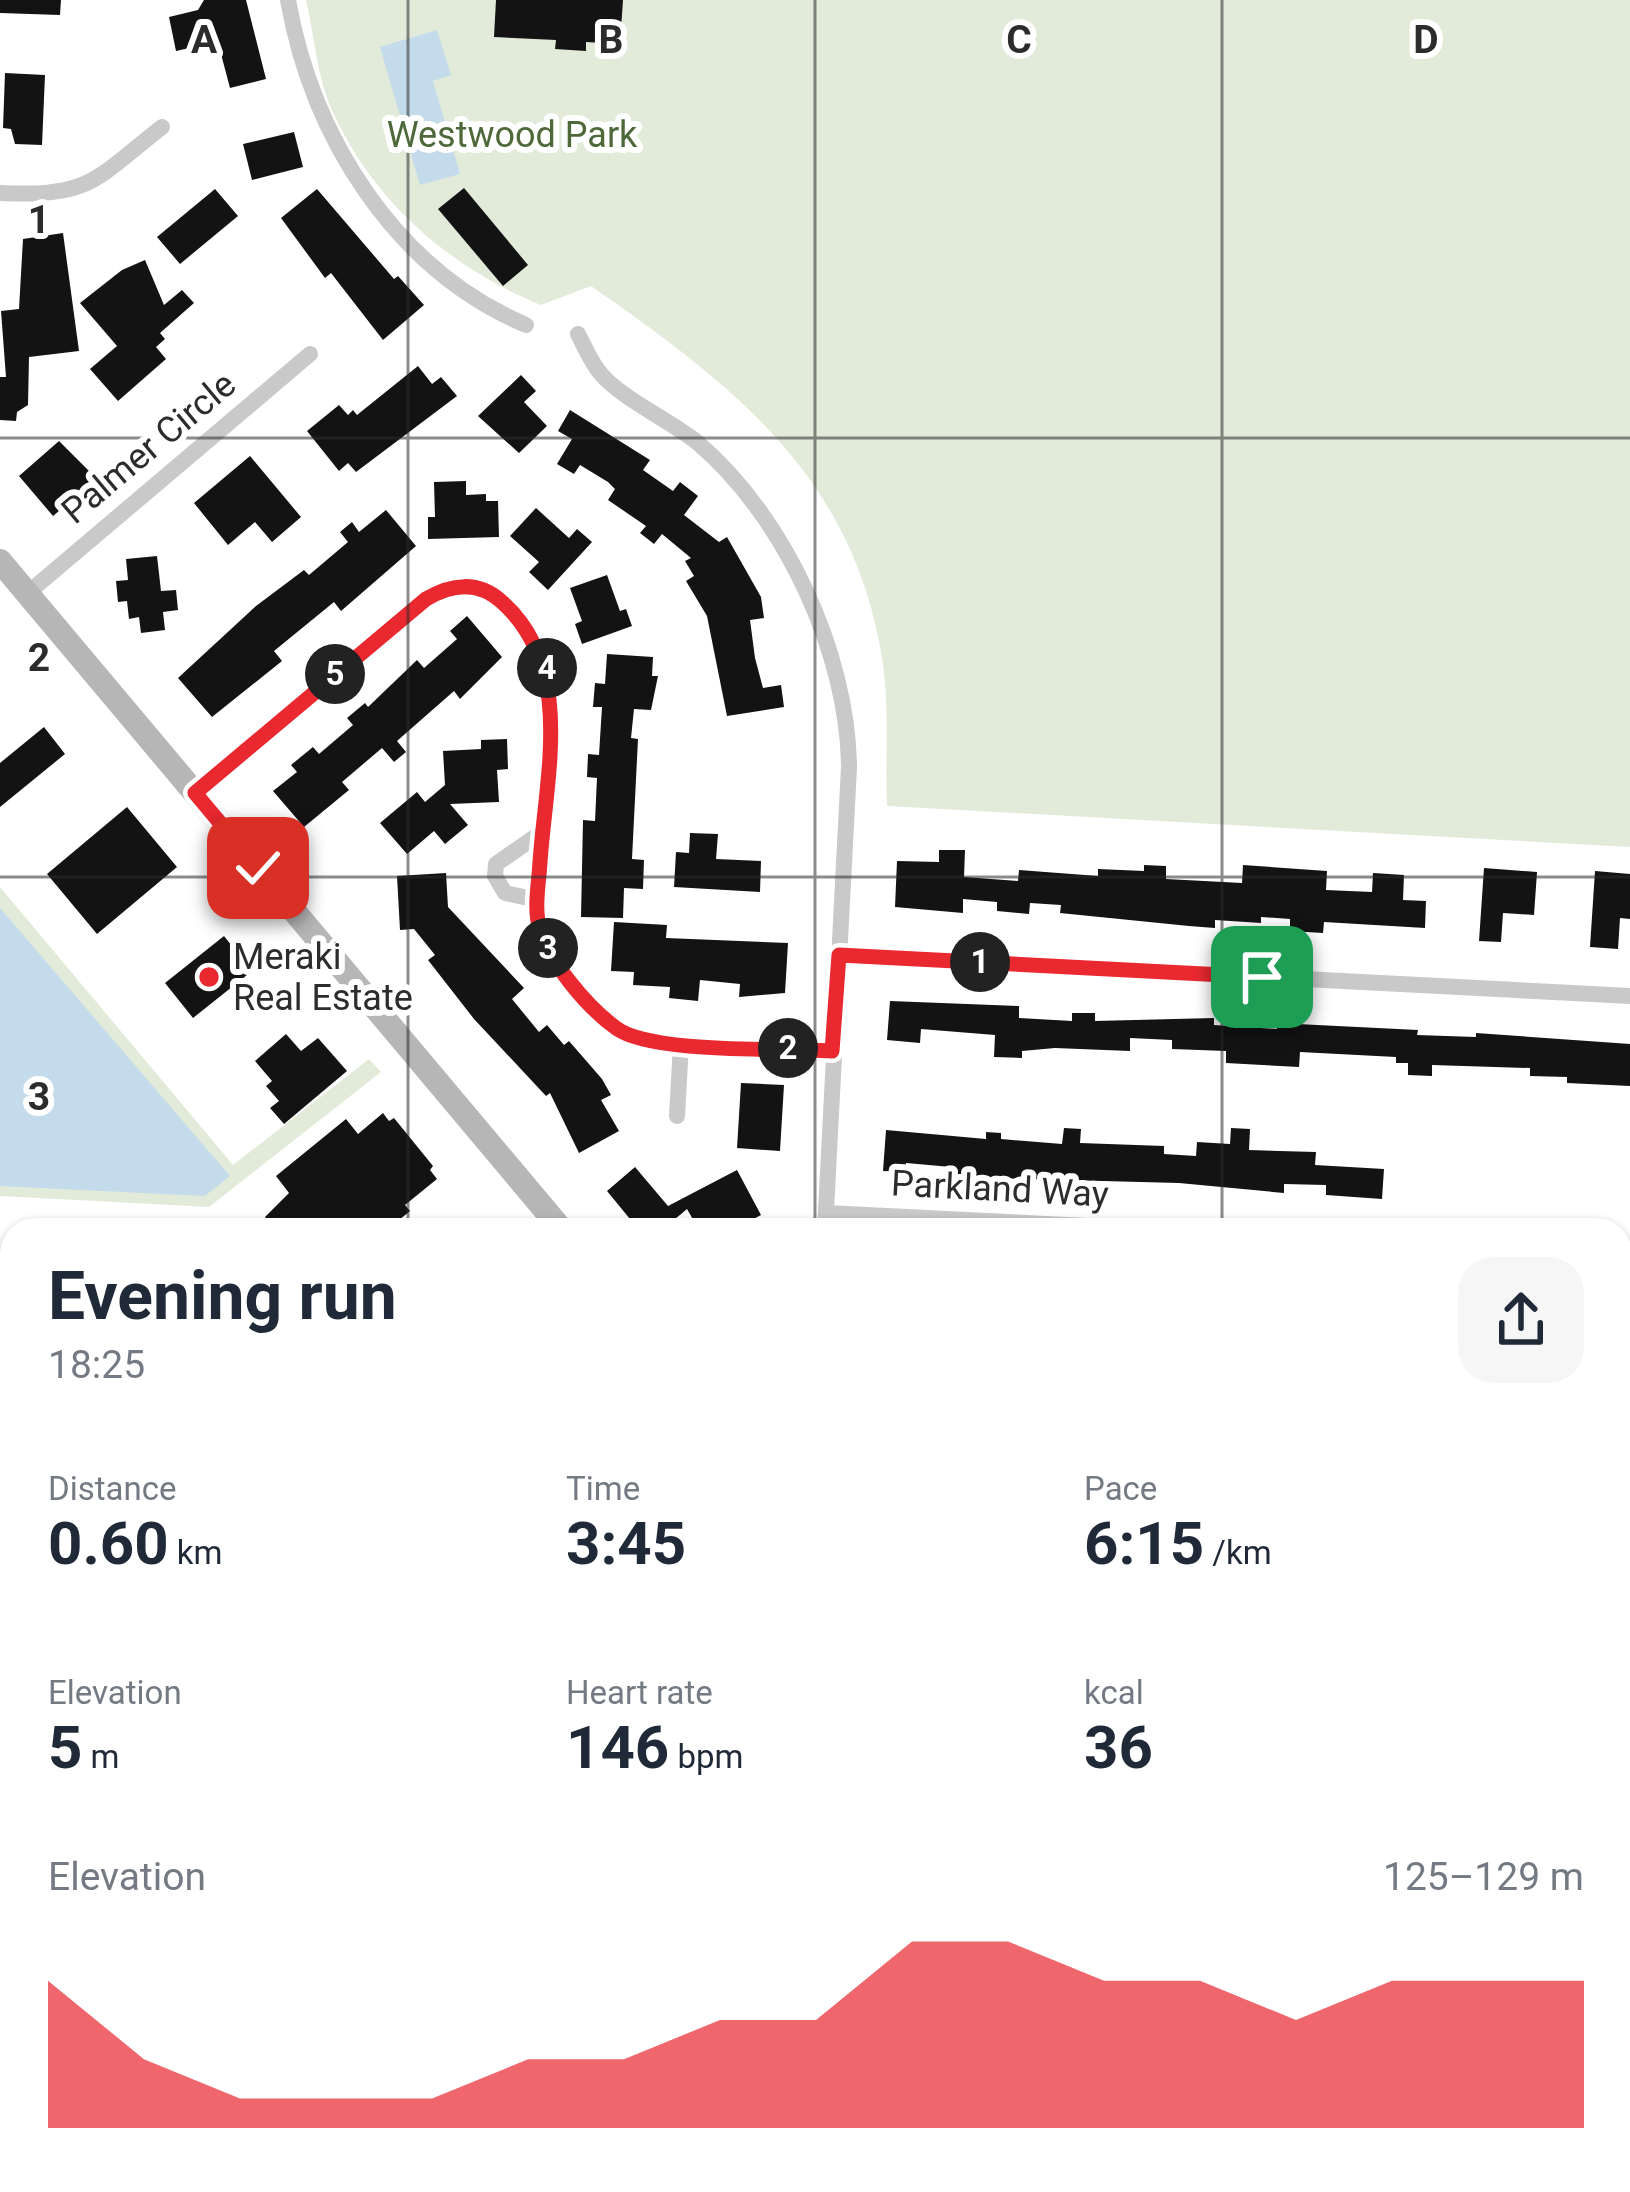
<!DOCTYPE html>
<html lang="en">
<head>
<meta charset="utf-8">
<style>
  :root { --surface:#fff; --page:#f6f6f7; --text:#1f2937; --muted:#747a83; --accent:#e92830 }
  body { margin:0; font-family:Roboto,sans-serif; background:var(--page); color:var(--text); height:100vh; display:flex; flex-direction:column; font-size:45px; white-space:nowrap }
  * { box-sizing:border-box; margin:0 }
  p { font-size:39px; color:var(--muted) }
  .icon { flex:none; width:66px; height:66px; fill:none; stroke:currentColor; stroke-width:2; stroke-linecap:round; stroke-linejoin:round }
  .map { position:relative; flex:1; overflow:hidden }
  .sheet { position:absolute; left:0px; top:1218px; width:1632px; height:975px; display:flex; flex-direction:column; background:var(--surface); border-radius:36px 36px 0 0; box-shadow:0 3px 9px #0004 }
  .sheet>* { flex:none }
  .pin { position:absolute; display:grid; place-items:center; width:102px; height:102px; color:#fff; margin:-51px; border-radius:24px; box-shadow:0 6px 18px #0006 }
  .km { position:absolute; width:60px; height:60px; margin:-30px; border-radius:50%; background:#222; color:#fff; font-size:33px; line-height:60px; text-align:center }
  .round { display:grid; place-items:center; flex:none; width:126px; height:126px; border-radius:36px; background:var(--page) }
  .overview { display:flex; align-items:center; justify-content:space-between; height:204px; padding:0 48px }
  h1 { font-size:66px; font-weight:700; line-height:90px }
  .metrics { display:grid; grid-template-columns:repeat(3,1fr); gap:18px; height:204px; padding:12px 48px }
  .metrics div { display:grid; align-content:center }
  .metrics b { font-size:60px; font-weight:700 }
  .metrics small { font-size:33px; font-weight:400 }
  .metrics p { font-size:33px }
  .chart { height:336px; padding:24px 48px }
  .chart p { display:flex; justify-content:space-between }
  .chart svg { width:100%; height:216px; margin-top:12px; fill:var(--accent); opacity:.7 }
  .map>svg:first-child { display:block }
  .green { fill:#e2ebd9 }
  .water { fill:#c4dbeb }
  .lines { fill:none; stroke-linecap:round; stroke-linejoin:round }
  .stream { stroke:#c4dbeb; stroke-width:6 }
  .building { fill:#131313 }
  .minor { stroke:#c9c9c9; stroke-width:16 }
  .tertiary { stroke:#c9c9c9; stroke-width:21 }
  .secondary { stroke:#b6b6b6; stroke-width:24 }
  .route-casing { stroke:#fff; stroke-width:24 }
  .route { stroke:#e92830; stroke-width:15 }
  .grid { fill:none; stroke:#2c2c2c; stroke-width:3; stroke-opacity:0.55 }
  .poi-dot { fill:#e92830; stroke:#fff; stroke-width:4.5 }
  .labels { text-anchor:middle; stroke-width:12; stroke-linejoin:round; paint-order:stroke }
  .park-label { font-size:36px; fill:#4e6839; stroke:#fff }
  .street-label { font-size:36px; fill:#2c2c2c; stroke:#fff }
  .poi-label { font-size:36px; fill:#2c2c2c; stroke:#fff; text-anchor:start }
  .grid-label { font-size:39px; text-anchor:middle; font-weight:bold; fill:#2c2c2c; stroke:#fff; stroke-width:12; stroke-linejoin:round; paint-order:stroke }
</style>
</head>
<body>
<div class="map">
<svg width="1630" height="2192" viewBox="0 0 1630 2192">
  <rect width="100%" height="100%" fill="#fff"/>
  <!-- green -->
  <path class="green" d="M 306,0 L 1630,0 L 1630,847 L 887,806 C 885,758 890,706 882,658 C 853,476 733,385 591,286 L 541,305 C 450,268 372,201 331,108 C 317,76 314,34 306,0 Z
    M 0,887 L 233,1165 L 369,1059 L 381,1072 L 209,1207 L 0,1196 Z"/>
  <!-- water -->
  <path class="water" d="M 437,30 L 451,75 L 433,81 L 460,174 L 420,185 L 380,47 Z
    M 0,908 L 230,1176 L 205,1196 L 0,1186 Z"/>
  <g class="lines">
    <!-- stream -->
    <path class="stream" d="M 1068,2192 L 1068,2181"/>
  </g>
  <!-- building -->
  <path class="building" d="M 0,0 L 61,0 L 60,15 L 0,13 Z
    M 204,0 L 246,0 L 266,79 L 230,88 L 221,54 L 207,44 L 176,51 L 169,17 L 198,10 Z
    M 496,0 L 623,0 L 620,44 L 586,42 L 586,51 L 555,49 L 556,40 L 494,37 Z
    M 5,73 L 45,75 L 42,145 L 15,144 L 11,129 L 3,128 Z
    M 294,132 L 303,167 L 252,180 L 243,144 Z
    M 464,188 L 528,265 L 503,286 L 438,209 Z
    M 215,189 L 238,216 L 180,264 L 157,237 Z
    M 317,189 L 394,279 L 398,276 L 424,305 L 383,340 L 331,273 L 325,278 L 281,218 Z
    M 63,233 L 79,351 L 29,357 L 28,405 L 17,412 L 16,421 L 0,420 L 0,377 L 6,377 L 1,311 L 19,309 L 23,239 Z
    M 145,260 L 164,305 L 182,290 L 194,303 L 160,333 L 165,339 L 156,347 L 166,359 L 118,401 L 90,369 L 117,346 L 80,303 L 122,270 Z
    M 418,366 L 432,384 L 441,377 L 457,396 L 356,472 L 348,463 L 339,471 L 307,431 L 339,405 L 348,415 L 353,410 L 357,415 Z
    M 521,375 L 536,391 L 524,402 L 547,426 L 519,453 L 478,416 Z
    M 570,410 L 650,460 L 643,470 L 673,491 L 680,482 L 698,496 L 684,515 L 719,542 L 727,537 L 761,597 L 764,618 L 750,620 L 755,658 L 763,688 L 781,685 L 784,707 L 727,716 L 707,616 L 686,581 L 694,576 L 685,561 L 691,558 L 662,534 L 654,544 L 640,533 L 646,526 L 608,500 L 615,489 L 608,482 L 580,465 L 574,474 L 557,464 L 572,439 L 558,431 Z
    M 59,441 L 97,479 L 53,516 L 19,476 Z
    M 250,456 L 301,517 L 272,542 L 255,522 L 228,545 L 194,503 Z
    M 466,481 L 466,495 L 486,494 L 486,501 L 498,501 L 499,537 L 428,539 L 428,517 L 435,517 L 434,482 Z
    M 536,508 L 569,538 L 577,529 L 592,542 L 548,590 L 529,572 L 539,562 L 510,536 Z
    M 386,510 L 416,546 L 341,611 L 334,602 L 274,651 L 282,661 L 212,717 L 178,678 L 256,606 L 304,570 L 309,575 L 348,542 L 340,532 L 352,522 L 359,532 Z
    M 157,556 L 161,591 L 176,590 L 178,610 L 163,612 L 165,630 L 141,633 L 139,617 L 129,619 L 127,601 L 118,602 L 116,581 L 128,580 L 126,559 Z
    M 607,575 L 620,611 L 626,609 L 632,626 L 582,644 L 575,624 L 582,621 L 570,588 Z
    M 467,616 L 502,657 L 460,699 L 454,691 L 397,741 L 406,752 L 394,762 L 382,748 L 342,782 L 349,790 L 304,827 L 273,791 L 297,772 L 291,765 L 313,747 L 319,754 L 353,725 L 347,718 L 365,703 L 368,707 L 417,660 L 424,668 L 457,639 L 450,631 Z
    M 607,654 L 653,657 L 652,676 L 658,676 L 651,710 L 634,709 L 631,738 L 638,739 L 632,859 L 644,860 L 643,889 L 624,888 L 623,918 L 581,917 L 583,820 L 595,821 L 597,778 L 587,777 L 588,754 L 599,755 L 602,707 L 593,707 L 595,683 L 605,684 Z
    M 44,727 L 65,754 L 0,807 L 0,763 Z
    M 507,739 L 508,769 L 497,770 L 499,802 L 450,804 L 468,825 L 445,844 L 434,831 L 407,854 L 380,823 L 417,792 L 425,802 L 445,785 L 443,751 L 481,749 L 481,740 Z
    M 127,807 L 177,867 L 97,934 L 47,874 Z
    M 690,833 L 718,834 L 716,859 L 761,861 L 760,892 L 674,887 L 676,852 L 689,853 Z
    M 939,850 L 965,850 L 964,877 L 1018,881 L 1019,870 L 1098,876 L 1098,869 L 1144,871 L 1144,865 L 1166,866 L 1166,879 L 1242,883 L 1243,865 L 1327,871 L 1326,890 L 1372,892 L 1373,873 L 1404,875 L 1403,900 L 1426,901 L 1425,928 L 1324,922 L 1323,933 L 1290,931 L 1290,919 L 1261,917 L 1261,923 L 1215,920 L 1215,928 L 1189,926 L 1060,913 L 1061,905 L 1030,903 L 1029,914 L 997,911 L 997,902 L 963,899 L 963,913 L 895,907 L 897,861 L 939,862 Z
    M 1484,868 L 1537,872 L 1534,915 L 1503,913 L 1501,942 L 1479,941 Z
    M 1595,871 L 1630,874 L 1630,919 L 1620,918 L 1618,949 L 1590,947 Z
    M 446,873 L 448,907 L 524,988 L 512,999 L 539,1032 L 547,1025 L 564,1045 L 569,1041 L 602,1079 L 611,1095 L 601,1100 L 619,1131 L 579,1153 L 550,1093 L 546,1096 L 474,1019 L 428,960 L 435,955 L 414,929 L 400,930 L 397,876 Z
    M 614,922 L 667,925 L 666,938 L 788,943 L 785,993 L 739,997 L 740,984 L 700,980 L 698,1001 L 669,998 L 670,987 L 633,985 L 634,972 L 611,971 Z
    M 224,936 L 252,971 L 193,1018 L 165,983 Z
    M 890,1001 L 1019,1006 L 1019,1018 L 1072,1021 L 1072,1013 L 1095,1013 L 1095,1021 L 1214,1018 L 1214,1025 L 1277,1029 L 1277,1023 L 1418,1030 L 1417,1035 L 1476,1037 L 1476,1033 L 1630,1044 L 1630,1086 L 1567,1083 L 1567,1077 L 1530,1076 L 1530,1068 L 1432,1065 L 1432,1076 L 1408,1075 L 1408,1063 L 1396,1063 L 1396,1057 L 1300,1052 L 1299,1067 L 1226,1063 L 1226,1051 L 1172,1049 L 1172,1040 L 1130,1038 L 1130,1051 L 1055,1048 L 1022,1051 L 1022,1058 L 994,1057 L 995,1035 L 921,1029 L 920,1043 L 887,1040 Z
    M 286,1034 L 301,1051 L 318,1038 L 347,1071 L 284,1124 L 270,1108 L 279,1101 L 266,1086 L 272,1081 L 255,1061 Z
    M 741,1083 L 784,1085 L 780,1151 L 737,1148 Z
    M 383,1113 L 389,1121 L 394,1118 L 433,1166 L 430,1170 L 437,1179 L 405,1205 L 410,1211 L 387,1230 L 275,1230 L 265,1217 L 289,1193 L 276,1176 L 346,1119 L 358,1134 Z
    M 1064,1128 L 1081,1129 L 1080,1143 L 1164,1146 L 1164,1154 L 1196,1156 L 1197,1142 L 1230,1144 L 1231,1128 L 1250,1129 L 1249,1150 L 1316,1152 L 1315,1165 L 1384,1169 L 1382,1199 L 1326,1195 L 1326,1185 L 1284,1184 L 1284,1193 L 1179,1183 L 951,1177 L 951,1167 L 906,1163 L 905,1172 L 883,1171 L 886,1130 L 986,1139 L 986,1132 L 1001,1133 L 1001,1139 L 1062,1144 Z
    M 635,1167 L 668,1206 L 737,1170 L 761,1215 L 733,1230 L 699,1230 L 687,1209 L 662,1230 L 639,1230 L 607,1191 Z"/>
  <g class="lines">
    <!-- minor -->
    <path class="minor" d="M 288,0 C 312,136 394,269 526,325
      M 0,193 C 92,197 94,180 162,127
      M 578,334 C 585,347 591,363 601,374 C 621,398 671,421 698,443 C 785,517 848,654 849,767 L 825,1230
      M 29,592 L 310,354
      M 195,793 L 426,599 L 451,587 L 487,591 L 506,606 L 541,652 L 550,697 L 538,923 L 560,966 L 603,1017 L 641,1042 L 832,1051
      M 538,900 L 505,893 L 495,876 L 496,864 L 542,832
      M 840,955 L 1630,996
      M 677,1116 L 681,1044
      M 827,1213 L 1169,1230
      M 1620,1253 L 1630,1254
      M 1620,1504 L 1630,1505
      M 1620,1755 L 1630,1756
      M 1620,2003 L 1630,2004
      M 18,2192 L 18,2181
      M 1218,2192 L 1219,2181"/>
    <!-- tertiary -->
    <path class="tertiary" d="M 0,1391 L 12,1392"/>
    <!-- secondary -->
    <path class="secondary" d="M 0,561 L 562,1230
      M 770,2192 L 771,2181"/>
  </g>
  <g class="lines">
    <defs>
      <path id="route" d="M 258,868 L 195,793 L 426,599 C 451,584 478,580 502,602 C 575,667 546,775 540,862 C 539,882 534,906 539,926 C 548,961 587,1007 616,1028 C 651,1054 782,1048 832,1051 L 839,955 L 1262,977"/>
    </defs>
    <!-- route casing -->
    <use href="#route" class="route-casing"/>
    <!-- route -->
    <use href="#route" class="route"/>
  </g>
  <!-- grid -->
  <path class="grid" d="M 408,0 L 408,1230M 815,0 L 815,1230M 1222,0 L 1222,1230M 0,438 L 1630,438M 0,877 L 1630,877M 0,1315 L 12,1315M 1620,1315 L 1630,1315M 0,1754 L 12,1754M 1620,1754 L 1630,1754M 408,2181 L 408,2192M 815,2181 L 815,2192M 1222,2181 L 1222,2192"/>
  <!-- markers -->
  <circle class="poi-dot" cx="209" cy="977" r="12"/>
  <g class="labels">
    <!-- park labels -->
    <g class="park-label">
      <text x="512" y="147">Westwood Park</text>
    </g>
    <!-- street labels -->
    <g class="street-label">
      <text transform="translate(148 447) rotate(-40)" y="13">Palmer Circle</text>
      <text transform="translate(1000 1188) rotate(3)" y="13">Parkland Way</text>
    </g>
    <!-- poi labels -->
    <g class="poi-label">
      <text x="233" y="969">Meraki<tspan x="233" dy="41">Real Estate</tspan></text>
    </g>
  </g>
  <g class="grid-label">
    <text x="204" y="53">A</text>
    <text x="611" y="53">B</text>
    <text x="1019" y="53">C</text>
    <text x="1426" y="53">D</text>
    <text x="39" y="233">1</text>
    <text x="39" y="671">2</text>
    <text x="39" y="1110">3</text>
  </g>
</svg>
<div class="pin" style="left:1262px;top:977px;background:#1e9e55"><svg class="icon" aria-label="arrive" viewBox="0 0 24 24"><path d="M6 21V4h12l-3 4 3 4H6"/></svg></div>
<div class="pin" style="left:258px;top:868px;background:#d93025"><svg class="icon" aria-label="check" viewBox="0 0 24 24"><path d="M5 12l5 5 9-10"/></svg></div>
<b class="km" style="left:980px;top:962px">1</b>
<b class="km" style="left:788px;top:1048px">2</b>
<b class="km" style="left:548px;top:948px">3</b>
<b class="km" style="left:547px;top:668px">4</b>
<b class="km" style="left:335px;top:674px">5</b>
<section class="sheet">
<div class="overview"><div><h1>Evening run</h1><p>18:25</p></div><a class="round"><svg class="icon" aria-label="share" viewBox="0 0 24 24"><path d="M12 15V3M7 8l5-5 5 5M5 13v7h14v-7"/></svg></a></div>
<div class="metrics">
<div><p>Distance</p><b>0.60<small> km</small></b></div>
<div><p>Time</p><b>3:45</b></div>
<div><p>Pace</p><b>6:15<small> /km</small></b></div>
</div>
<div class="metrics">
<div><p>Elevation</p><b>5<small> m</small></b></div>
<div><p>Heart rate</p><b>146<small> bpm</small></b></div>
<div><p>kcal</p><b>36</b></div>
</div>
<div class="chart"><p><span>Elevation</span>125–129 m</p>
<svg viewBox="0 0 160 44" preserveAspectRatio="none"><path d="M0 44V14L10 30L20 38L30 38L40 38L50 30L60 30L70 22L80 22L90 6L100 6L110 14L120 14L130 22L140 14L150 14L160 14V44z"/></svg>
</div>
</section>
</div>
</body>
</html>
